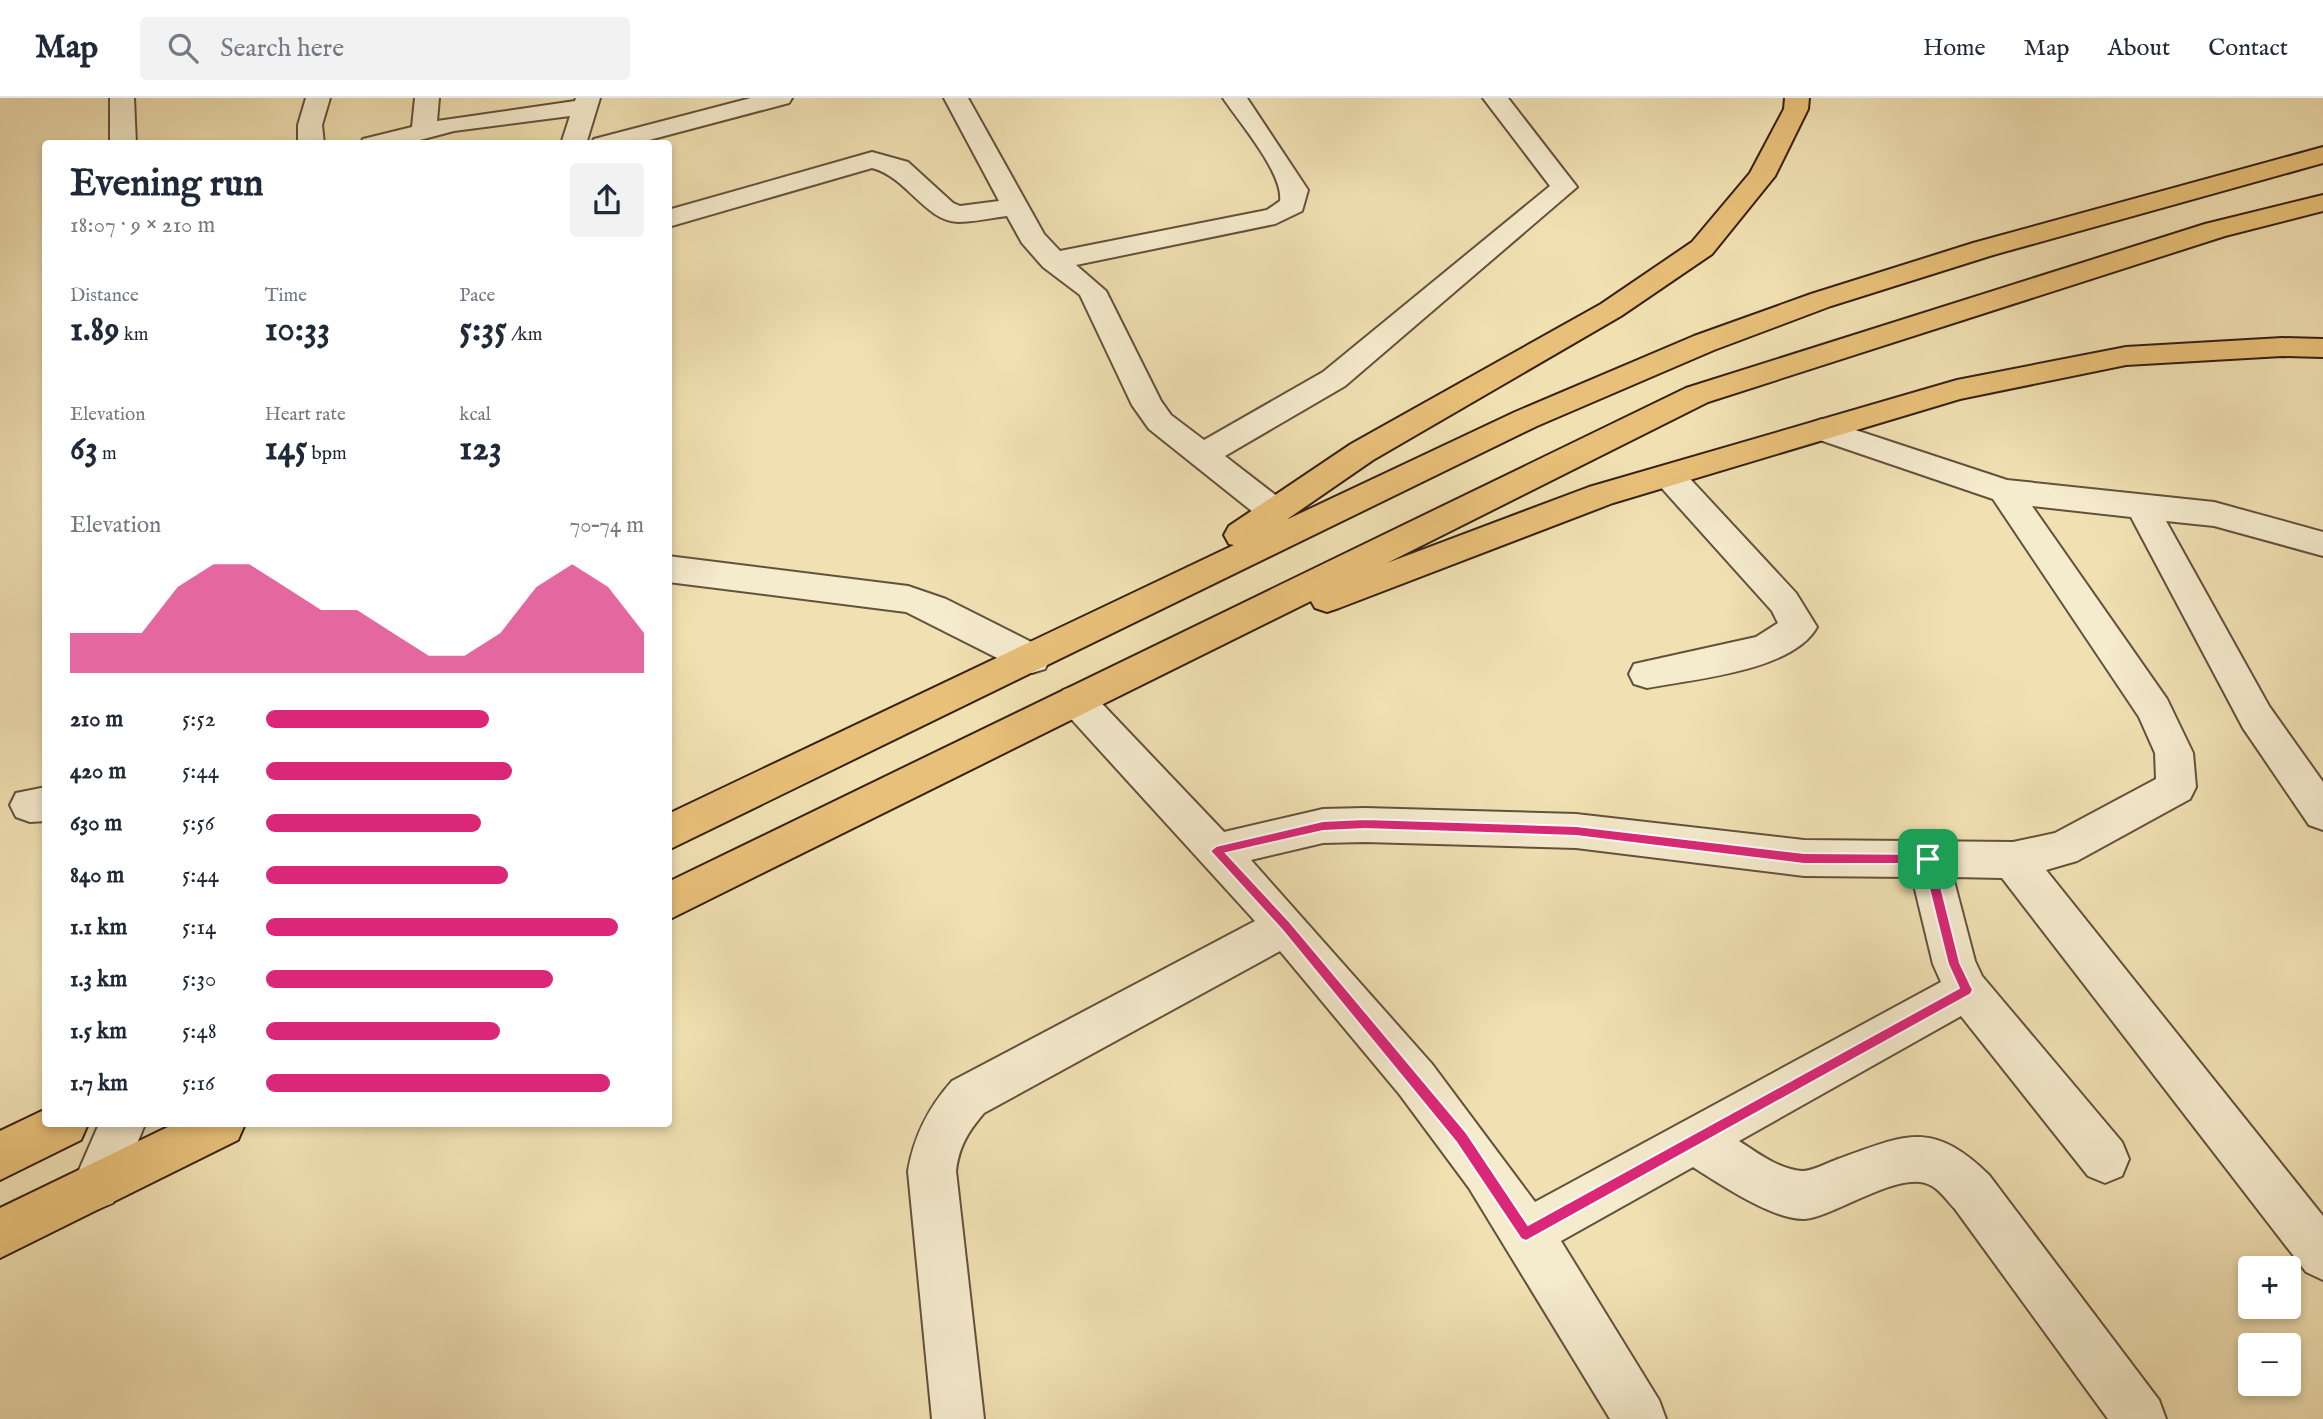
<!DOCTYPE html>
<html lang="en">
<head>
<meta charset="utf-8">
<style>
  :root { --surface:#fff; --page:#f2f2f3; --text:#1f2937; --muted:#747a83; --line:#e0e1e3; --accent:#db2777 }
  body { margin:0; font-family:"IM FELL English",serif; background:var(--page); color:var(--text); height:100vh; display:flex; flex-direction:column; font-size:26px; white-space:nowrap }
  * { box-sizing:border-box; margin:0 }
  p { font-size:23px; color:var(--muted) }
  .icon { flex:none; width:38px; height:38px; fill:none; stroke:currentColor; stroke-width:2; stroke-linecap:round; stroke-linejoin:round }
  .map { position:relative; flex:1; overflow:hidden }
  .sheet { position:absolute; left:42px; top:42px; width:630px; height:987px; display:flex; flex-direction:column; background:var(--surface); border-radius:7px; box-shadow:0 4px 10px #0003 }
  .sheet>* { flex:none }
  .tools { position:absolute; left:2238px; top:1158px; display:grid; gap:14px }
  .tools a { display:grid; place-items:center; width:63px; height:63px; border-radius:7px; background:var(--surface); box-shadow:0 4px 10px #0003; font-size:35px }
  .pin { position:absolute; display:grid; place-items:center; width:60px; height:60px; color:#fff; margin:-30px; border-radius:14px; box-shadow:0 4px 10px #0006 }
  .round { display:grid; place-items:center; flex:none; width:74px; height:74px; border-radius:7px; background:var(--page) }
  .summary { display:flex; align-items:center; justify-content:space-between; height:119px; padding:0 28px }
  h1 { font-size:38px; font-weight:700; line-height:52px }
  .figures { display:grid; grid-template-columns:repeat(3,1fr); gap:10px; height:119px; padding:7px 28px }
  .figures div { display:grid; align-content:center }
  .figures b { font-size:35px; font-weight:700 }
  .figures small { font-size:19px; font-weight:400 }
  .figures p { font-size:19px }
  .chart { height:196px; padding:14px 28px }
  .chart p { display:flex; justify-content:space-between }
  .chart svg { width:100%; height:126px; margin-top:7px; fill:var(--accent); opacity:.7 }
  ul { padding:0 28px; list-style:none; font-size:23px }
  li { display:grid; grid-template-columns:112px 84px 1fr; align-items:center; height:52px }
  li i { height:18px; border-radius:9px; background:var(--accent) }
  header { display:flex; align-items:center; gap:42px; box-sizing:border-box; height:98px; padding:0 35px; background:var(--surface); border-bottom:2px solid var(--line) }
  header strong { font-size:33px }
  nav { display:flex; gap:38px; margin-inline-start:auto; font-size:24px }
  .search { width:490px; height:63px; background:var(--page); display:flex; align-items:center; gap:18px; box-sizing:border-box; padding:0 24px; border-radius:7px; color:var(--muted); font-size:26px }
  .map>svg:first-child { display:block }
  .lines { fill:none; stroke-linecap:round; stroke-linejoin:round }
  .street-casing { stroke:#64513c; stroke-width:4 }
  .highway-casing { stroke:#362115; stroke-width:4 }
  .street { fill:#f5ebcd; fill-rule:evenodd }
  .highway { fill:#e8c079; fill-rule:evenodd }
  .route { fill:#db2777; stroke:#fff; stroke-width:2; fill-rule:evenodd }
</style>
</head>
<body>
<header>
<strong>Map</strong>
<div class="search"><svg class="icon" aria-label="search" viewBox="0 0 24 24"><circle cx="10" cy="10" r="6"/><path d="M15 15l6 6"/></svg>Search here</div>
<nav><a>Home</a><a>Map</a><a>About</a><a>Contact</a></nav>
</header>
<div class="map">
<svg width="2323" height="1321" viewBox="0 0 2323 1321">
  <rect width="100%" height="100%" fill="#f0e0b2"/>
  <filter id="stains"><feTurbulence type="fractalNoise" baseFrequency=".00286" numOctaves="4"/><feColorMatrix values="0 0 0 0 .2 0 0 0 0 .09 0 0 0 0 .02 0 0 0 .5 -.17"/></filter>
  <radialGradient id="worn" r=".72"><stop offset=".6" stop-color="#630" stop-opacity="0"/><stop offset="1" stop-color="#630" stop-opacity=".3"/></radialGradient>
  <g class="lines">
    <defs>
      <path id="street" d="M 110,0 L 134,0 L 136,46 L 110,46 Z
        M 306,0 L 330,0 L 322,27 L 324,46 L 298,46 L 298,27 Z
        M 415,0 L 439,0 L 437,23 L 575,3 L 576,0 L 600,0 L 586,46 L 561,46 L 570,18 L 454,33 L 405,46 L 360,46 L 363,41 L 412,29 Z
        M 751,0 L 792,0 L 789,5 L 634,46 L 591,46 L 594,41 Z
        M 944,0 L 968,0 L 1044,136 L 1060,153 L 1267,112 L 1280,103 C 1284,76 1239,24 1223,0 L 1247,0 L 1308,92 L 1302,113 L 1275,126 L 1076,167 L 1106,193 L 1161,303 L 1171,317 L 1204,342 L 1323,274 L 1550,88 L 1483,0 L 1508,0 L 1577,89 L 1345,288 L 1225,358 L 1287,406 L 1292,414 L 1287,422 L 1275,426 L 1263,422 L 1149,331 L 1132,307 L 1080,197 L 1043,169 L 1022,145 L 1007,118 C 991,120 974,124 958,124 C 925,123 907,79 872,70 L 668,129 L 668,112 L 872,54 L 908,64 L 953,105 L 960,108 L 999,103 Z
        M 1822,321 L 2007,382 L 2214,404 L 2323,434 L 2323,458 L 2214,428 L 2166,423 L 2269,608 L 2323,684 L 2323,732 L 2309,727 L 2243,630 L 2131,419 L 2032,408 L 2167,601 L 2193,655 L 2196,689 L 2190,701 L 2077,763 L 2046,772 L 2323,1118 L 2323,1182 L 2306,1174 L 2002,780 L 1953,779 L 1975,863 L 1982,878 L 2122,1044 L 2129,1061 L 2122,1078 L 2105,1085 L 2088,1078 L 1961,918 L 1739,1043 C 1758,1055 1778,1071 1802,1073 C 1813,1073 1827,1065 1838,1061 C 1905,1037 1932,1021 1989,1077 L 2159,1302 L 2166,1321 L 2108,1321 L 1955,1111 C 1948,1104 1941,1093 1932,1088 C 1903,1069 1836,1118 1805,1121 C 1775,1123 1718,1085 1693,1069 L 1561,1143 L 1659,1302 L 1666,1321 L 1610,1321 L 1469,1090 L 1400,997 L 1280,853 L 984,1015 C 968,1034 959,1048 956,1073 L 984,1321 L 932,1321 L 908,1073 C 914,1038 928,1010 952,983 L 1255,823 L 1063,612 L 1057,602 L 1063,592 L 1076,587 L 1089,592 L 1224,734 L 1323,711 L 1365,710 L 1576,716 L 1804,742 L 2013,744 L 2055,735 L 2156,681 L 2155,655 L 2139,619 L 1993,401 L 1811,339 L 1806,332 L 1811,325 ZM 1365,744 L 1576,750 L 1804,778 L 1912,779 L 1933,866 L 1941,884 L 1535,1104 L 1432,966 L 1251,762 L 1323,745 Z
        M 1669,367 L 1680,370 L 1796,495 L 1817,529 C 1793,573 1693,581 1647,590 L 1634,586 L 1629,576 L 1634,566 L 1756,539 L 1778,525 L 1772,513 L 1658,386 L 1653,378 L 1658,370 Z
        M 668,458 L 908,488 L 946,501 L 1045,551 L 1050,561 L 1045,571 L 1032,575 L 1019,571 L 906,514 L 668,484 Z
        M 46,689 L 46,723 L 30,724 L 16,719 L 10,707 L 16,695 Z
        M 99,1026 L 145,1026 L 113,1105 L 96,1112 L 79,1105 L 72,1088 Z"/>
      <path id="highway" d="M 1785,0 L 1809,0 L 1808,11 L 1775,78 L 1712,156 L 1621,218 L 1373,362 L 1286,422 L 1515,314 L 1694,238 L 1811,196 L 1973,145 L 2323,49 L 2323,65 L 1993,157 L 1831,208 L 1714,252 L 1537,328 L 668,752 L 668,716 L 1234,447 L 1229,446 L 1224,437 L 1229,428 L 1351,346 L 1601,206 L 1692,144 L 1750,75 L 1784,11 Z
        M 2323,97 L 2323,113 L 2225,138 L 1708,304 L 1387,465 L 1589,389 L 1957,282 L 2126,249 L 2282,240 L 2323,241 L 2323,259 L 2282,258 L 2126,267 L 1960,301 L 1613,405 L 1339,510 L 1327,514 L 1315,510 L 1311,503 L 668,822 L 668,784 L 1686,290 L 2205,126 Z
        M 46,1011 L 46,1026 L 88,1026 L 81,1042 L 0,1082 L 0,1033 Z
        M 174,1026 L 245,1026 L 238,1042 L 0,1160 L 0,1110 Z"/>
    </defs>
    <!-- street casing -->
    <use href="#street" class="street-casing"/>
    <!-- highway casing -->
    <use href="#highway" class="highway-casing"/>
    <!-- street -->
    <use href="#street" class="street"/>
    <!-- highway -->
    <use href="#highway" class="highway"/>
  </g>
  <!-- route -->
  <path class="route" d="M 1365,721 L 1576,728 L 1804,755 L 1928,756 L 1934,761 L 1960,865 L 1973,892 L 1971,896 L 1526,1143 L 1521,1141 L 1456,1044 L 1282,832 L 1210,753 L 1216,748 L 1323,723 ZM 1365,731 L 1576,738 L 1804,766 L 1923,766 L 1948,866 L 1959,890 L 1528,1127 L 1466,1034 L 1290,824 L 1226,755 L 1323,733 Z"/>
  <rect width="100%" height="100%" filter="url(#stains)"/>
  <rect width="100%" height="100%" fill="url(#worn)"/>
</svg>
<div class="tools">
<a>+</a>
<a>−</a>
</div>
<div class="pin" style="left:1928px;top:761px;background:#1e9e55"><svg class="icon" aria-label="arrive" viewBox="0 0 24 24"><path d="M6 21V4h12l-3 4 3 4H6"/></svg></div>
<section class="sheet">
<div class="summary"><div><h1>Evening run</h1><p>18:07 · 9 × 210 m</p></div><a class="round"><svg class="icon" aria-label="share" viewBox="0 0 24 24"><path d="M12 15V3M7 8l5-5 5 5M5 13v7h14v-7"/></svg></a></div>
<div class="figures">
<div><p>Distance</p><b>1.89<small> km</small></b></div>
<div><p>Time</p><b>10:33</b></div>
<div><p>Pace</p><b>5:35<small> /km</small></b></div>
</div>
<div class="figures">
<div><p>Elevation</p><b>63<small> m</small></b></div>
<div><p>Heart rate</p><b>145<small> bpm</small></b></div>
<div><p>kcal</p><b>123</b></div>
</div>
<div class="chart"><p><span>Elevation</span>70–74 m</p>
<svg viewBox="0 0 160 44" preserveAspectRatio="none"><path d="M0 44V30L10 30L20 30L30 14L40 6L50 6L60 14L70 22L80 22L90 30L100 38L110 38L120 30L130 14L140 6L150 14L160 30V44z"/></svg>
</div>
<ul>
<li><b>210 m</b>5:52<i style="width:59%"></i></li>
<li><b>420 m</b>5:44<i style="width:65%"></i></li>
<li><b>630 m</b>5:56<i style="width:57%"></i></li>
<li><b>840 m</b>5:44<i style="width:64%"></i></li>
<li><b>1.1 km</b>5:14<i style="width:93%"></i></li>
<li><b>1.3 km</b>5:30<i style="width:76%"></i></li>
<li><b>1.5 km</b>5:48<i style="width:62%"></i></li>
<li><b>1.7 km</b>5:16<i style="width:91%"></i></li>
</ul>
</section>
</div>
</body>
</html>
